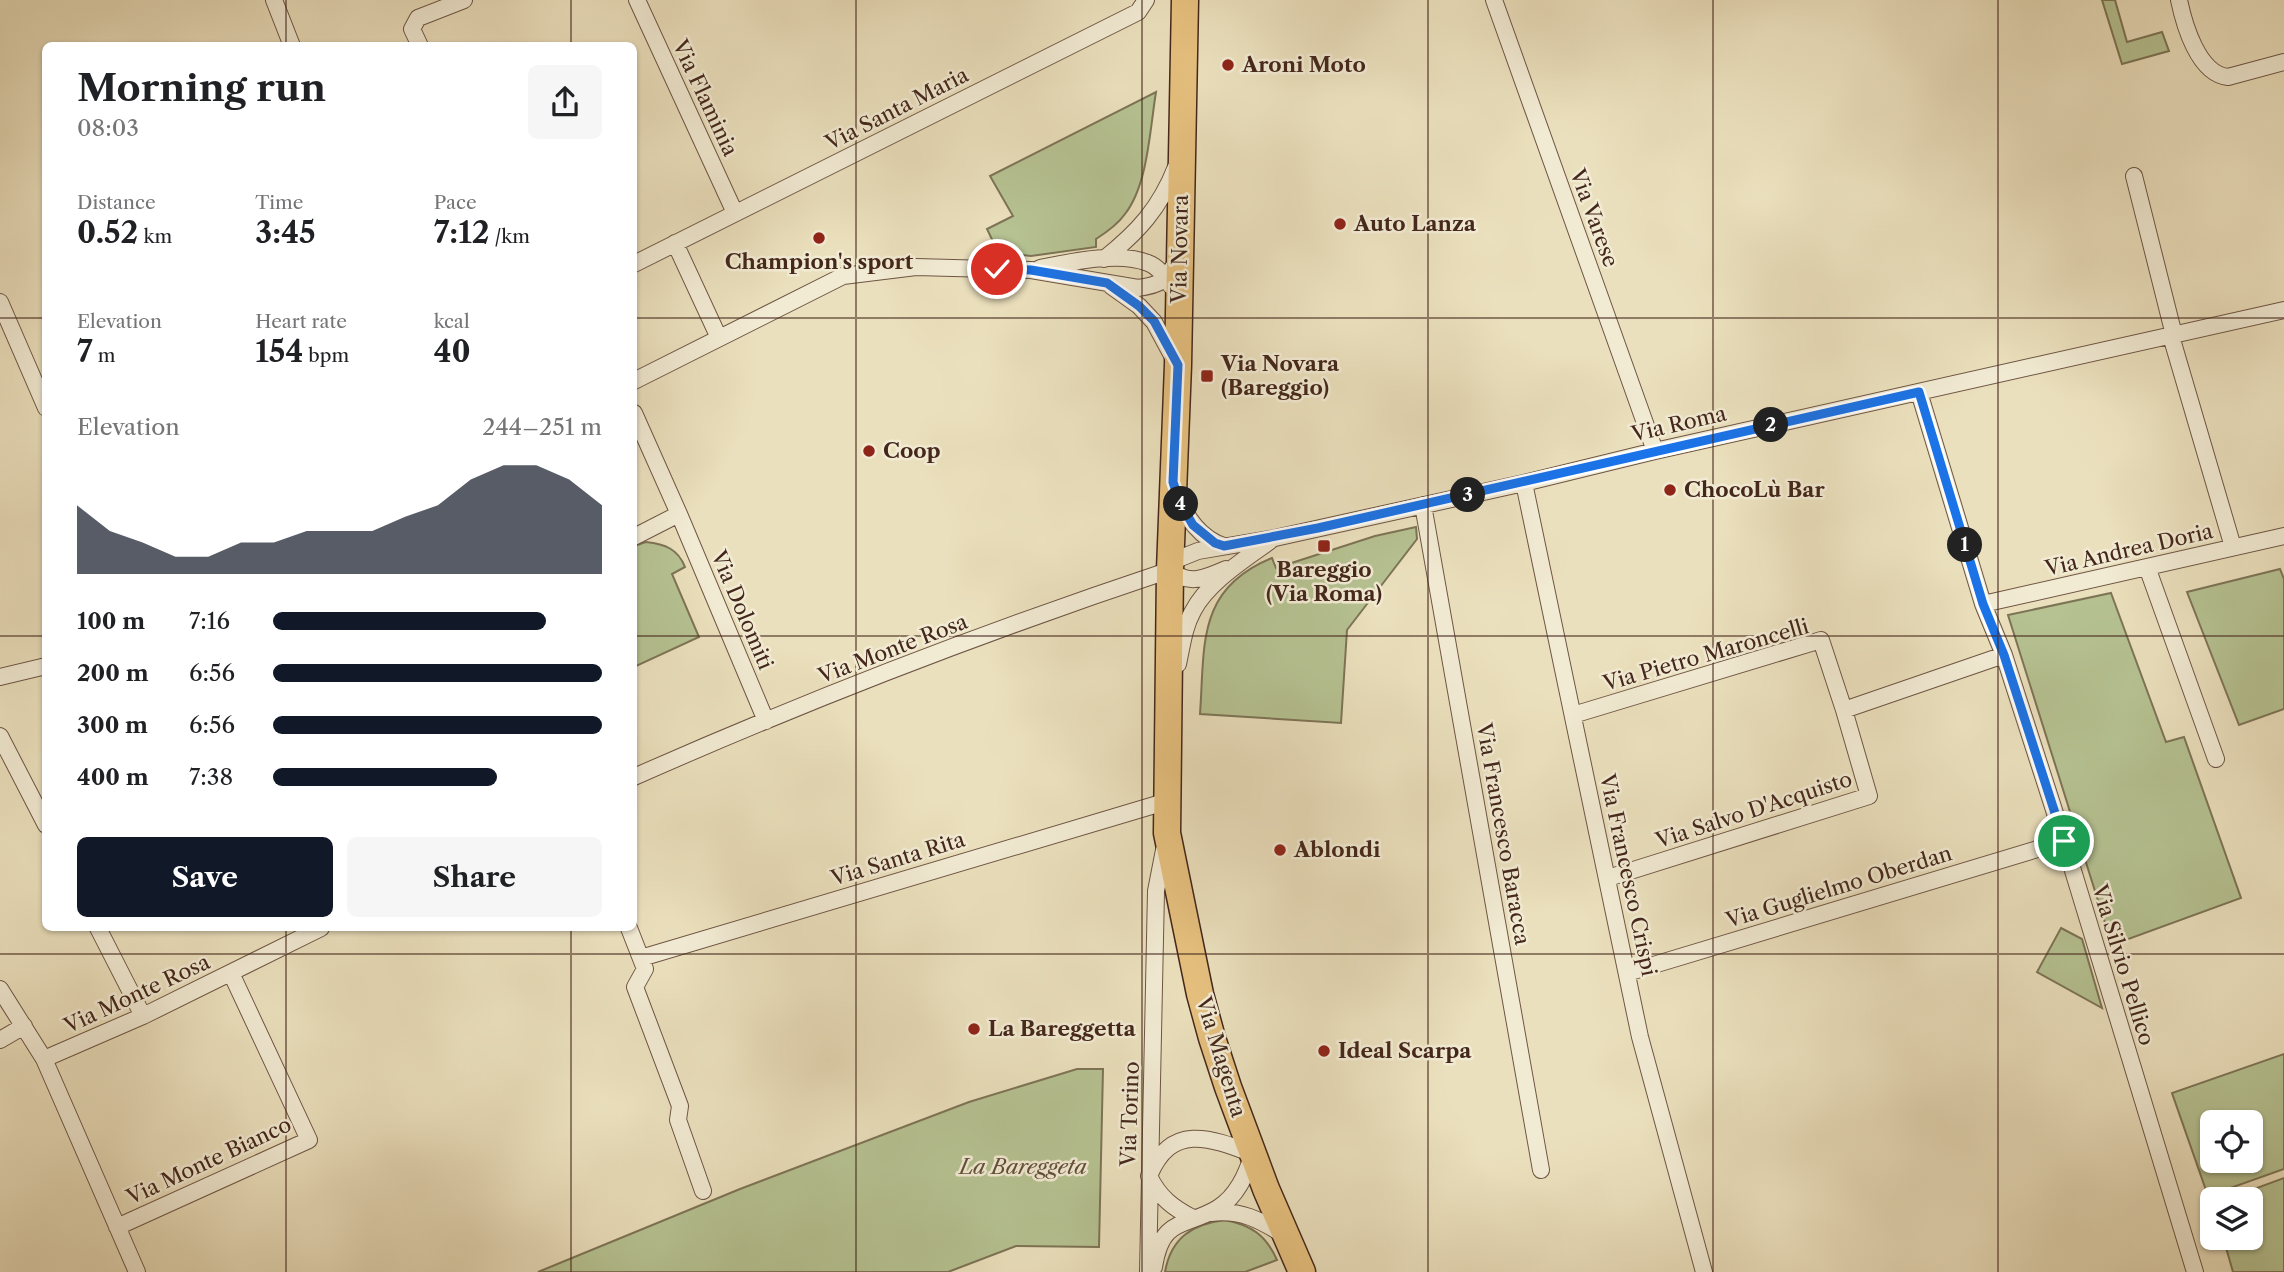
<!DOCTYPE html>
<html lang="en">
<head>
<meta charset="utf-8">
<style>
  :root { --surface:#fff; --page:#f6f6f6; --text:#202124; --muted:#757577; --accent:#111827 }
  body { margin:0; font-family:"Libre Caslon Text",serif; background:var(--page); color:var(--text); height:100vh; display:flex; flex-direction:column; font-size:26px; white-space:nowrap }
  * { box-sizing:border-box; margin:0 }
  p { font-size:23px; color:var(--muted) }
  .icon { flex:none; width:38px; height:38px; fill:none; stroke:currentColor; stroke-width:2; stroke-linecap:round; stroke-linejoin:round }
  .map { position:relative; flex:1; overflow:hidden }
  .drawer { position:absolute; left:42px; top:42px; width:595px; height:889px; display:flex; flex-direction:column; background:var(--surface); border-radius:10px; box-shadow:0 2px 5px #0004 }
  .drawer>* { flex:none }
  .controls { position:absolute; left:2200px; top:1110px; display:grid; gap:14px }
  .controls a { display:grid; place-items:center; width:63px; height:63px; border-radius:10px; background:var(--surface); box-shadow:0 2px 5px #0004; font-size:35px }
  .pin { position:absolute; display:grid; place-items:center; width:60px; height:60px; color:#fff; margin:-30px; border:4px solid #fff; border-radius:50%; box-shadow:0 2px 7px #0007 }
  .km { position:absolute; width:35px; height:35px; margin:-18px; border-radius:50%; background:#222; color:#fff; font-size:19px; line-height:35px; text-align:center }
  .round { display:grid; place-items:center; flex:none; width:74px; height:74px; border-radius:10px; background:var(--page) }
  .headline { display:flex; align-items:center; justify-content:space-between; height:119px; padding:0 35px }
  h1 { font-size:38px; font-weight:700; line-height:52px }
  .metrics { display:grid; grid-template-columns:repeat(3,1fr); gap:10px; height:119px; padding:7px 35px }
  .metrics div { display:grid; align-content:center }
  .metrics b { font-size:30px; font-weight:700 }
  .metrics small { font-size:19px; font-weight:400 }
  .metrics p { font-size:19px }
  .chart { height:196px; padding:14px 35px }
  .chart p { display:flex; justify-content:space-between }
  .chart svg { width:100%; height:126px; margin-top:7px; fill:var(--accent); opacity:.7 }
  .cta { display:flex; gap:14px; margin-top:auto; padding:14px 35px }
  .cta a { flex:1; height:80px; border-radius:10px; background:var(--accent); color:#fff; font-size:28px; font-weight:700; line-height:80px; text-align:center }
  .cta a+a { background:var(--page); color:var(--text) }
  ul { padding:0 35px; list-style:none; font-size:23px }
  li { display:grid; grid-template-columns:112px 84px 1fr; align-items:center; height:52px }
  li i { height:18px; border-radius:9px; background:var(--accent) }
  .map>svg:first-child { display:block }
  .green { fill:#b6c292; stroke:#7d7456; stroke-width:2; fill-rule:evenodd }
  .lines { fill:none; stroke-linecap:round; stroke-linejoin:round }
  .street-casing { stroke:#6e5544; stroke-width:18 }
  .primary-casing { stroke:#44271b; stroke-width:29 }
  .street { stroke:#f2ebd4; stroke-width:16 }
  .primary { stroke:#e6c07e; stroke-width:26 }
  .route-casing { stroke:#fff; stroke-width:14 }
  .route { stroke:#1a73e8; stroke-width:9 }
  .grid { fill:none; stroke:#44271b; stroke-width:2; stroke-opacity:0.55 }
  .poi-dot { fill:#8f2418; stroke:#f2ebd4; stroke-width:2.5 }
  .labels { text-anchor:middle; stroke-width:5; stroke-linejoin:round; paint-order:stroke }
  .poi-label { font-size:21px; font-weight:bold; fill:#44271b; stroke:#f2ebd4; text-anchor:start }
  .street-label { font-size:21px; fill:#44271b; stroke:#f2ebd4 }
  .park-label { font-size:21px; font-style:italic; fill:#604e39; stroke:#f2ebd4 }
</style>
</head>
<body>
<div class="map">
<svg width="2284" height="1272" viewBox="0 0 2284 1272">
  <rect width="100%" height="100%" fill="#ebe0bd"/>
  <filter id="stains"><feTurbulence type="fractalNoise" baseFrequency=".00286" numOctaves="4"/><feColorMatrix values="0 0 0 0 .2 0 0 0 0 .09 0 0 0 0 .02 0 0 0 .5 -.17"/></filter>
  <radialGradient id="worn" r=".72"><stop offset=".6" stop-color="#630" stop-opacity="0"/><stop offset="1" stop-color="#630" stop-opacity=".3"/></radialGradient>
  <!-- green -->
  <path class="green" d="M 2102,0 L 2115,0 L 2127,42 L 2162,32 L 2169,51 L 2122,64 Z
    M 1156,92 C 1150,128 1148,185 1125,214 C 1118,224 1107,232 1096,239 L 1096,247 L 1031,256 L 998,252 L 987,229 L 1013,216 L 990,176 Z
    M 1416,527 L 1417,539 L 1347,630 L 1341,723 L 1200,714 C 1205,645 1196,589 1272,558 L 1276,568 L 1375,536 Z
    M 646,542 C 665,544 678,549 685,567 L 672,574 L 699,637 L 634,667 L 634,546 Z
    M 2280,569 L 2284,579 L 2284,709 L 2239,725 L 2187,592 Z
    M 2111,593 L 2166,742 L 2184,737 L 2241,898 L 2112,945 L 2008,615 Z
    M 2061,928 L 2082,939 L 2102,1008 L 2037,972 Z
    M 2284,1054 L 2284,1169 L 2208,1196 L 2172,1093 ZM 2212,1122 L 2250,1122 L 2250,1160 L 2212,1160 Z
    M 1077,1069 L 1103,1069 L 1099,1247 L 1016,1246 L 948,1272 L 538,1272 L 740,1189 L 969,1102 Z
    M 2284,1178 L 2284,1272 L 2233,1272 L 2223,1237 L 2250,1237 L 2250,1199 L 2227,1199 Z
    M 1225,1220 C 1251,1225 1266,1235 1277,1260 L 1245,1272 L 1165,1272 C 1171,1238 1192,1224 1225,1220 Z"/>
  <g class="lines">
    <defs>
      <path id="street" d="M 274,0 L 292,46
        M 637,0 L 735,213
        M 1494,0 L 1655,451
        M 2179,0 C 2184,24 2198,74 2228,77 L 2284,62
        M 420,46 L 412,29 L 418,18 L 464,0
        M 2134,176 L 2174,335
        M 675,243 L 719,338
        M 1104,259 C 1138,232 1160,208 1176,167
        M 634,264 L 1138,12 L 1146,0
        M 1040,268 C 1070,262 1120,251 1148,263 C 1157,266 1166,277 1171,286
        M 1111,286 L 1139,306 L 1154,322 L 1175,361
        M 0,302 L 46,408
        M 2171,336 L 2233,547
        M 634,381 L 843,276 L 916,267 L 1031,270 L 1138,288 C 1161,285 1165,281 1177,261
        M 1919,392 L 1983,604 L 2004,655 L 2064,841 L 2195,1272
        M 634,413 L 679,514 L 766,721
        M 1524,483 L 1640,1037 L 1704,1272
        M 1178,495 C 1185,517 1201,539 1224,546
        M 1423,505 L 1541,1170
        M 634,537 L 679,514
        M 2147,567 L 2216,759
        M 1170,570 L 1178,559 L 1198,551 L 1275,538 L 1524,483 L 1655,451 L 2284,310
        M 1170,570 C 1188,586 1206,578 1226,569
        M 1983,604 L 2284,536
        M 1178,664 C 1182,646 1184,627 1193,611 C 1207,583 1245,559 1270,541
        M 0,677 L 46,666
        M 1573,715 L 1821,640 L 1844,710 L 2004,655
        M 0,736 L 46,825
        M 634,777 C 808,700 990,630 1170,570
        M 1608,878 L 1869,796 L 1844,710
        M 98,928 L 143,1016
        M 629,928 L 645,969 L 635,987 L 680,1106 L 678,1120 L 703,1191
        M 641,958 L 1168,801
        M 1627,973 L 2064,841
        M 0,989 L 44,1059 L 137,1272
        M 0,1040 L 24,1026
        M 44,1059 L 143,1016 L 321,928
        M 1211,1213 C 1240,1209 1260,1220 1284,1235
        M 117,1227 L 309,1140 L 231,973
        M 1154,1267 C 1162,1216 1185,1228 1218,1208 C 1237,1196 1246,1175 1253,1154 C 1209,1137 1171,1123 1149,1176 C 1159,1197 1173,1208 1193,1218
        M 1148,1272 L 1156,891 L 1164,850"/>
      <path id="primary" d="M 1185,0 L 1178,365 L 1170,570 L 1167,833 L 1200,994 L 1212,1038 L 1228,1087 L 1266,1189 L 1302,1272"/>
    </defs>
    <!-- street casing -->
    <use href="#street" class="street-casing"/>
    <!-- primary casing -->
    <use href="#primary" class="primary-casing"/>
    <!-- street -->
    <use href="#street" class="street"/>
    <!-- primary -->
    <use href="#primary" class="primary"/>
  </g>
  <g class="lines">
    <defs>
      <path id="route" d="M 997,269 L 1031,270 L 1107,283 L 1139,306 L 1154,321 L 1178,365 L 1173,482 L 1180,503 L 1193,525 L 1215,543 L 1224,546 L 1318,528 L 1919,392 L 1983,604 L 2004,655 L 2064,841"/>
    </defs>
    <!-- route casing -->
    <use href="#route" class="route-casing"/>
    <!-- route -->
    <use href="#route" class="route"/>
  </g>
  <!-- grid -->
  <path class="grid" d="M 286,0 L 286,46M 571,0 L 571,46M 856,0 L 856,1272M 1142,0 L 1142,1272M 1428,0 L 1428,1272M 1713,0 L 1713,1272M 1998,0 L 1998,1272M 0,318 L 46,318M 634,318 L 2284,318M 0,636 L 46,636M 634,636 L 2284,636M 286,928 L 286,1272M 571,928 L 571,1272M 0,954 L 2284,954"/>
  <!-- markers -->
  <g class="poi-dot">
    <circle cx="1228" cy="65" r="7"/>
    <circle cx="1340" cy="224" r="7"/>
    <circle cx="819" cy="238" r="7"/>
    <rect x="1200" y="369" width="14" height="14" rx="3.5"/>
    <circle cx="869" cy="451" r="7"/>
    <circle cx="1670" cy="490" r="7"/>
    <rect x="1317" y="539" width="14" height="14" rx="3.5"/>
    <circle cx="1280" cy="850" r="7"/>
    <circle cx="974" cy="1029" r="7"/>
    <circle cx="1324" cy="1051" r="7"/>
  </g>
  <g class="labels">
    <!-- poi labels -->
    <g class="poi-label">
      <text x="1242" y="72">Aroni Moto</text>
      <text x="1354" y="231">Auto Lanza</text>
      <text x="819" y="269" text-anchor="middle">Champion's sport</text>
      <text x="1221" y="371">Via Novara<tspan x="1221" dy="24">(Bareggio)</tspan></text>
      <text x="883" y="458">Coop</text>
      <text x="1684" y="497">ChocoLù Bar</text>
      <text x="1324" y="577" text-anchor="middle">Bareggio<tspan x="1324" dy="24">(Via Roma)</tspan></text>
      <text x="1294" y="857">Ablondi</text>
      <text x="988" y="1036">La Bareggetta</text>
      <text x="1338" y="1058">Ideal Scarpa</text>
    </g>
    <!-- street labels -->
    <g class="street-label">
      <text transform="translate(705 98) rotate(65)" y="7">Via Flaminia</text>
      <text transform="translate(897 109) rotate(-27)" y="7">Via Santa Maria</text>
      <text transform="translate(1594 218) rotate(70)" y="7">Via Varese</text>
      <text transform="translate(1180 249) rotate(-89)" y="7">Via Novara</text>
      <text transform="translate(1679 424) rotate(-13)" y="7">Via Roma</text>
      <text transform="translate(2129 550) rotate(-13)" y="7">Via Andrea Doria</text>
      <text transform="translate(742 610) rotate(67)" y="7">Via Dolomiti</text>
      <text transform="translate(893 649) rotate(-21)" y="7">Via Monte Rosa</text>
      <text transform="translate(1706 655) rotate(-16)" y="7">Via Pietro Maroncelli</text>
      <text transform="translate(1754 810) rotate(-18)" y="7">Via Salvo D'Acquisto</text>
      <text transform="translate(1503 834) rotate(80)" y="7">Via Francesco Baracca</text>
      <text transform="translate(898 859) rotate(-17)" y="7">Via Santa Rita</text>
      <text transform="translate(1628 875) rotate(78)" y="7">Via Francesco Crispi</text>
      <text transform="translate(1839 887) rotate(-17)" y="7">Via Guglielmo Oberdan</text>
      <text transform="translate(2123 965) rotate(73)" y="7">Via Silvio Pellico</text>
      <text transform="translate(137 994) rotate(-25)" y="7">Via Monte Rosa</text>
      <text transform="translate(1221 1057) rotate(73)" y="7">Via Magenta</text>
      <text transform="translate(1130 1114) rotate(-88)" y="7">Via Torino</text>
      <text transform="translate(209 1161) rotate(-25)" y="7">Via Monte Bianco</text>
    </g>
    <!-- park labels -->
    <g class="park-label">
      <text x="1023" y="1174">La Bareggeta</text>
    </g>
  </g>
  <rect width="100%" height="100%" filter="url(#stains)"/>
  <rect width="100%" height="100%" fill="url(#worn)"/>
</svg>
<div class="controls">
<a><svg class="icon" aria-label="locate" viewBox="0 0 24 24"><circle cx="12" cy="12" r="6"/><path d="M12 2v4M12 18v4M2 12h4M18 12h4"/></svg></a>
<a><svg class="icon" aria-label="layers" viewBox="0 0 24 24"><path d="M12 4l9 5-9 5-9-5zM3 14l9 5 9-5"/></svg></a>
</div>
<div class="pin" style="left:2064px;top:841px;background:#1e9e55"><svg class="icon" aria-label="arrive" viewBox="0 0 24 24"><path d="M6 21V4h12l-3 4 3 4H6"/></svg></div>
<div class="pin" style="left:997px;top:269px;background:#d93025"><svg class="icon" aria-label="check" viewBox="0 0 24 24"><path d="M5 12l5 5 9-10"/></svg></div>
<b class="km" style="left:1965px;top:545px">1</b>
<b class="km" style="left:1771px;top:425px">2</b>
<b class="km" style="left:1468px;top:495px">3</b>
<b class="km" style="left:1181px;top:504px">4</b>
<section class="drawer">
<div class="headline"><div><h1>Morning run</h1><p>08:03</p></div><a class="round"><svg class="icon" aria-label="share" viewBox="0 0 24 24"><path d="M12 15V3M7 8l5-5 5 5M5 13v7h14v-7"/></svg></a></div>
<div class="metrics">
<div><p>Distance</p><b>0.52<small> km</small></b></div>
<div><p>Time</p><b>3:45</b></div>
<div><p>Pace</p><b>7:12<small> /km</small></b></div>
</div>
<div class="metrics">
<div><p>Elevation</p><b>7<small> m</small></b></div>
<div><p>Heart rate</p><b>154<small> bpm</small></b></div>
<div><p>kcal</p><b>40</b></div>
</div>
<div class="chart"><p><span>Elevation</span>244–251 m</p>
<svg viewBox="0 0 160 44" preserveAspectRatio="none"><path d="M0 44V20L10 29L20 33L30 38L40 38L50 33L60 33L70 29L80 29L90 29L100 24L110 20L120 11L130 6L140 6L150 11L160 20V44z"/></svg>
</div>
<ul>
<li><b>100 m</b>7:16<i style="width:83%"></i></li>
<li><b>200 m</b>6:56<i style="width:100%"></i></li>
<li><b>300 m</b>6:56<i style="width:100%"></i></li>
<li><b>400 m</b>7:38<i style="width:68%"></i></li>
</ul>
<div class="cta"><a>Save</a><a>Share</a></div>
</section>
</div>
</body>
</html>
